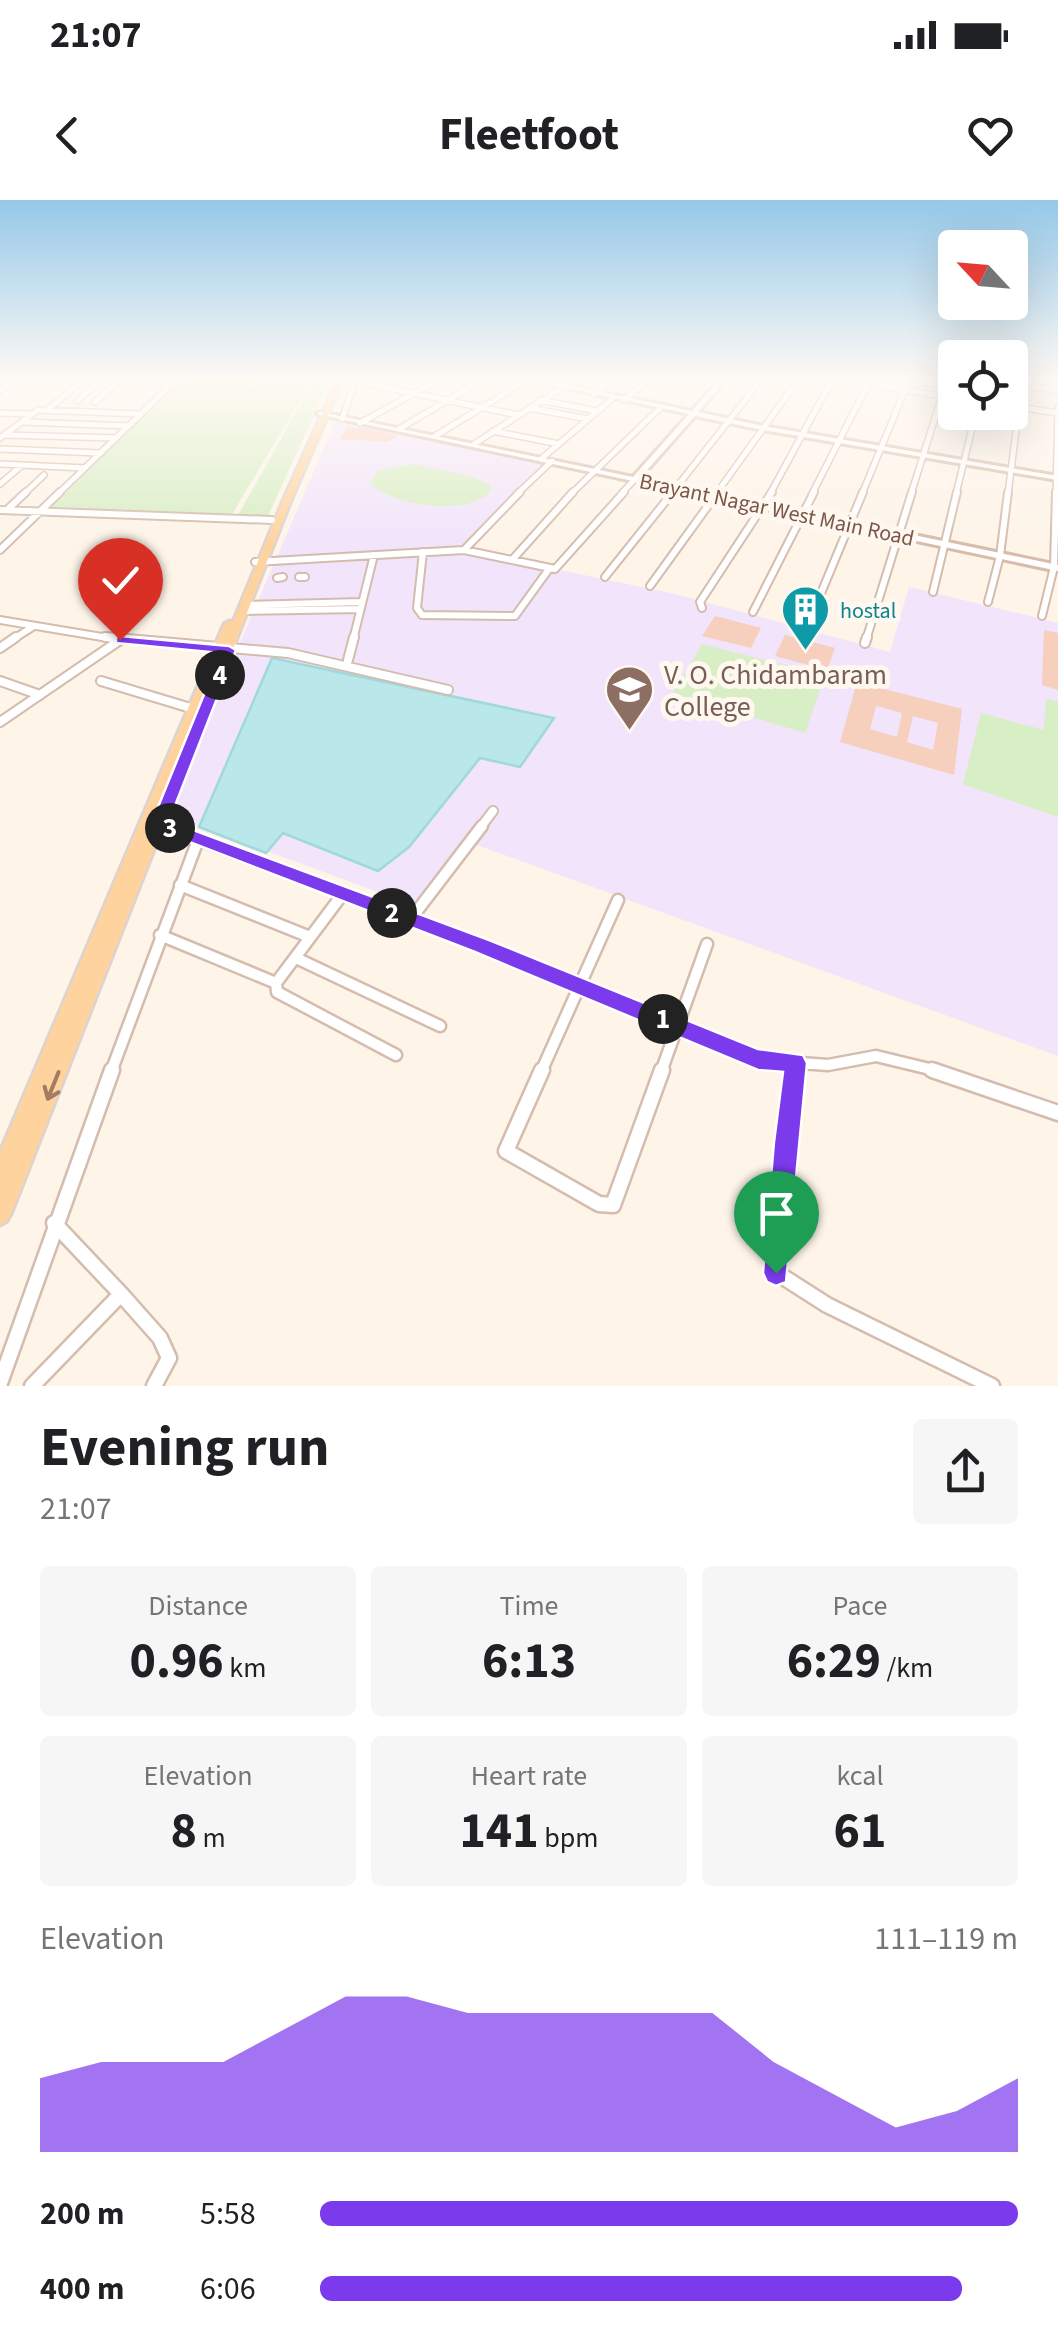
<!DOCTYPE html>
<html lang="en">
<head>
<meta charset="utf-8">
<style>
  :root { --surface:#fff; --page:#f6f6f6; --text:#202124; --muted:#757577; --accent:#7c3aed }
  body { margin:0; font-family:"Source Sans 3",sans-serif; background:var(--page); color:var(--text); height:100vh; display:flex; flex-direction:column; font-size:38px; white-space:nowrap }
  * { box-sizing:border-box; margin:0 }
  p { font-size:32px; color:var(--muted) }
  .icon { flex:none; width:55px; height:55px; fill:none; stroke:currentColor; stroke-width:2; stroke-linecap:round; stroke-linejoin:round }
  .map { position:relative; height:1186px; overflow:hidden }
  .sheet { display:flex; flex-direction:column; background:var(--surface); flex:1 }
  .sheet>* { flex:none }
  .needle { width:65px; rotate:296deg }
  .controls { position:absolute; left:938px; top:30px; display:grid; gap:20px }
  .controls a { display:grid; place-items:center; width:90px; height:90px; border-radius:10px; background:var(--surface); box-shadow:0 10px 40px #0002; font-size:50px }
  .pin { position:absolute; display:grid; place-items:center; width:85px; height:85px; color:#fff; margin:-102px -42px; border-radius:50% 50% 50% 0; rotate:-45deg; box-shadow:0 0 10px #0007 }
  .pin .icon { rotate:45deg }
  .km { position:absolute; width:50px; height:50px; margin:-25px; border-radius:50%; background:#222; color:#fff; font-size:28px; line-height:50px; text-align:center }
  .round { display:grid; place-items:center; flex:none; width:105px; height:105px; border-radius:10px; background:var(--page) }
  .head { display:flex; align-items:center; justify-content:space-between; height:170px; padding:0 40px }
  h1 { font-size:55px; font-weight:700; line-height:75px }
  .metrics { display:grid; grid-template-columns:repeat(3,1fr); gap:15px; height:170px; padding:10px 40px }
  .metrics div { display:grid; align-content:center; border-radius:10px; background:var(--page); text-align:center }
  .metrics b { font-size:50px; font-weight:700 }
  .metrics small { font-size:28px; font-weight:400 }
  .metrics p { font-size:28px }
  .chart { height:280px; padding:20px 40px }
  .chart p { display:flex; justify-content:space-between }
  .chart svg { width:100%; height:180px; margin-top:10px; fill:var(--accent); opacity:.7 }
  ul { padding:0 40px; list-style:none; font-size:32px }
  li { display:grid; grid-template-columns:160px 120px 1fr; align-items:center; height:75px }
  li i { height:25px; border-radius:12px; background:var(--accent) }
  .status { display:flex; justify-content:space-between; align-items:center; height:70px; padding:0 50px; background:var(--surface); direction:ltr }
  .status svg { height:28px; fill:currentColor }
  header { display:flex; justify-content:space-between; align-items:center; height:130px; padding:0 40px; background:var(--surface); font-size:45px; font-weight:700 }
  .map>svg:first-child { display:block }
  .education { fill:#f1e4fb }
  .green { fill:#d8eec4 }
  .water { fill:#bae7ea; stroke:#9fd8dd; stroke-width:2.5 }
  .building { fill:#f6cfbd; fill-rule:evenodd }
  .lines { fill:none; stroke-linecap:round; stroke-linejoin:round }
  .street-far4-casing { stroke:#d4bcae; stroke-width:8 }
  .street-far3-casing { stroke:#d4bcae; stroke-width:10 }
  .street-far2-casing { stroke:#d4bcae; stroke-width:12 }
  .street-far1-casing { stroke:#d4bcae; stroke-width:15 }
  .street-casing { stroke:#d4bcae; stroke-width:19 }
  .secondary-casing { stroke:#d8bcab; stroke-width:6 }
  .primary-casing { stroke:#ddd3d0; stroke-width:5 }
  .street-far4 { stroke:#fff; stroke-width:5 }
  .street-far3 { stroke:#fff; stroke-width:6 }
  .street-far2 { stroke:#fff; stroke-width:8 }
  .street-far1 { stroke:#fff; stroke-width:10 }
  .street { stroke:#fff; stroke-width:14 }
  .secondary { fill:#fff; fill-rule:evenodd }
  .primary { fill:#ffd39e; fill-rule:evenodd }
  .oneway { stroke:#a37c62 }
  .route { fill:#7c3aed; stroke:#fff; stroke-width:2.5 }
  .labels { text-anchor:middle; stroke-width:10; stroke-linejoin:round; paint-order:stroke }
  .far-street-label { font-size:22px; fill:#7b5749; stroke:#fff8f0 }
  .far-culture-label { font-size:22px; fill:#0d838f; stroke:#fff8f0; text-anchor:start }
  .education-label { font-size:28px; fill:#785e54; stroke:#fff8f0; text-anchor:start }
</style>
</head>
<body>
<div class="status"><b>21:07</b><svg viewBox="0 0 49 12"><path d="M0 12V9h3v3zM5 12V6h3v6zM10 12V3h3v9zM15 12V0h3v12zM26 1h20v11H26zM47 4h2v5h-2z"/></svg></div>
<header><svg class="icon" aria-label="back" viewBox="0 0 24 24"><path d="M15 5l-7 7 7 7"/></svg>Fleetfoot<svg class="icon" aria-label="heart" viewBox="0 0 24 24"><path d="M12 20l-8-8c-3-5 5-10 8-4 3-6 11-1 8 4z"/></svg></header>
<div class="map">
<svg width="1058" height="1186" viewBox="0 0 1058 1186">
  <rect width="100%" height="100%" fill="#fef4e8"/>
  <!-- education -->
  <path class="education" d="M 336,220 L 545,263 L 458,349 L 675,394 L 890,452 L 909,387 L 1058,423 L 1058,856 L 474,644 L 427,710 L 166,614 Z"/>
  <!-- green -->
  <path class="green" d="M 181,180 L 312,180 L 231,316 L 50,308 Z
    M 312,184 L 328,184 L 268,316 L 238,315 Z
    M 413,264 L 471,276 L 490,285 L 491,291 C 469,317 391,306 370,283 L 377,271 Z
    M 702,444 L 825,475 L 805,533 L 673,493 Z
    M 1046,499 L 1058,502 L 1058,617 L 963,584 L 981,513 L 1044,530 Z"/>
  <!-- water -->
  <path class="water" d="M 272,458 L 554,518 L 520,567 L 480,558 L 409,647 L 378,671 L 283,633 L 266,653 L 199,627 Z"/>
  <!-- building -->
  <path class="building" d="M 347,227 L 364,228 L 399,235 L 388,242 L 340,239 Z
    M 715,416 L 761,428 L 751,448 L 702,436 Z
    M 1044,430 L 1058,433 L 1058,490 L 1042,485 Z
    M 785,435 L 835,448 L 827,470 L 775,456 Z
    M 857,482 L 962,509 L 954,575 L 840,542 ZM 876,506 L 902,513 L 897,537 L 870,529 ZM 913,516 L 938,523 L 933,550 L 907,542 Z"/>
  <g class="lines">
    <defs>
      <path id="street-far4" d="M 350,180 L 518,215
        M 842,180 L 955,198
        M 910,180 L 955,187
        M 1010,183 L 1058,191
        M 145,187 L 153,180
        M 0,190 L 16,180
        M 594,194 L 611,180
        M 540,200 L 597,211
        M 624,200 L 649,180
        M 77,201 L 102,180
        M 95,202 L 120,180
        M 1010,206 L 1058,213
        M 529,208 L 588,219
        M 47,210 L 84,180
        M 0,213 L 32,214
        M 342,219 L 356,180
        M 23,222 L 129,226
        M 360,223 L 438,180
        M 399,229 L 482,180
        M 493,231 L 559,244
        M 5,235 L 116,238
        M 435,236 L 527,180
        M 0,238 L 38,210 L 141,214
        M 474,244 L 574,180
        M 0,249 L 101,253
        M 541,259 L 613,198
        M 0,264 L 85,268
        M 0,284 L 21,266
        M 24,294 L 44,275
        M 58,294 L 176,180
        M 517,294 L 552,261
        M 571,294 L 660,208
        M 621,294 L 635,279
        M 671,294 L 761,180
        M 716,294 L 798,180
        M 770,294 L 832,180
        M 812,294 L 868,184
        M 862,294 L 905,190
        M 911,294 L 947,180
        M 956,294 L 976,212
        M 1008,294 L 1019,207
        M 1056,294 L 1058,207"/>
      <path id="street-far3" d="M 0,310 L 272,320
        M 7,310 L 26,292
        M 0,350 L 60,292
        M 464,350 L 520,292
        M 423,352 L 417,408 L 422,415 L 515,416 L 549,369
        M 512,360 L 573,292
        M 255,362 L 464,350 L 555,369 L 624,292
        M 299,377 L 305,377
        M 605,377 L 673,292
        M 277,378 L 283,377
        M 650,386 L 718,292
        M 933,392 L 957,292
        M 988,402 L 1000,356 L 1008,292
        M 246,405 L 362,402
        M 702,408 L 700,402 L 772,292
        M 244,411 L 360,409
        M 753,412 L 814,292
        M 1042,416 L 1054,367 L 1056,292
        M 0,420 L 120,440
        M 807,427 L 863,292
        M 12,440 L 34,426
        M 353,440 L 374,355
        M 866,440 L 912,292"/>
      <path id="street-far2" d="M 105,437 L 288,453 L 448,490
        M 865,443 L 867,437
        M 0,448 L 16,437
        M 348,460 L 354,437
        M 0,481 L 40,495
        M 101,481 L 194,509
        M 0,522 L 120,440
        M 156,623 L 170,628
        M 480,628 L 493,611"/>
      <path id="street-far1" d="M 164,626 L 482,746 L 758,860 L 828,865 L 876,856 L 942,872
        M 180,685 L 310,737
        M 410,720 L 482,626
        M 160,735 L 276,783 L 277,792 L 396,855
        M 296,758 L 440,826
        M 276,783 L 342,695
        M 111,872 L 198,640
        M 541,872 L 618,700
        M 661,872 L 707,744
        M 795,872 L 796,863"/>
      <path id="street" d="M 542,870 L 506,951 L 599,1004 L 613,1005 L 662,870
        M 795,870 L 785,941 L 777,1073 L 827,1105 L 992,1186
        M 932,870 L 1058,913
        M 54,1023 L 121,1094
        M 0,1183 L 112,870
        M 32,1186 L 121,1094 L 160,1138 L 169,1158 L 154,1186"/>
      <path id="secondary" d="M 531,180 L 544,180 L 692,211 L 719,180 L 726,180 L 698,212 L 763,226 L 1058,276 L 1058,280 L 763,230 L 695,216 L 640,278 L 1058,365 L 1058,371 L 317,214 L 320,212 L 633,277 L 689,214 Z"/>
      <path id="primary" d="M 337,180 L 343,180 L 290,303 L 11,1014 L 7,1021 L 0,1025 L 0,952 L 224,424 L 229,421 L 233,422 L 282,303 Z"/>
    </defs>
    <!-- street-far4 casing -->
    <use href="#street-far4" class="street-far4-casing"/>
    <!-- street-far3 casing -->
    <use href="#street-far3" class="street-far3-casing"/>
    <!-- street-far2 casing -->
    <use href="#street-far2" class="street-far2-casing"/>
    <!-- street-far1 casing -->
    <use href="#street-far1" class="street-far1-casing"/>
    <!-- street casing -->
    <use href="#street" class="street-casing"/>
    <!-- secondary casing -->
    <use href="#secondary" class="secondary-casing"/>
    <!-- primary casing -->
    <use href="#primary" class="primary-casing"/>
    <!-- street-far4 -->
    <use href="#street-far4" class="street-far4"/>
    <!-- street-far3 -->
    <use href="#street-far3" class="street-far3"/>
    <!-- street-far2 -->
    <use href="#street-far2" class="street-far2"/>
    <!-- street-far1 -->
    <use href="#street-far1" class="street-far1"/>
    <!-- street -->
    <use href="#street" class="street"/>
    <!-- secondary -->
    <use href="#secondary" class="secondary"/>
    <!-- primary -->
    <use href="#primary" class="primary"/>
  </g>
  <!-- one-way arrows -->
  <defs><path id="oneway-shaft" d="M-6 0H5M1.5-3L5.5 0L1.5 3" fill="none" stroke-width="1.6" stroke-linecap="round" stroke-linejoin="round" transform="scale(2.5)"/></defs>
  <use class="oneway" href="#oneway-shaft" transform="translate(53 886) rotate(112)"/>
  <!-- sky -->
  <linearGradient id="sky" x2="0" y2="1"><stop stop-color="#95c8e9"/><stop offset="0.52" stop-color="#fffaf5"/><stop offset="1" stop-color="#fffaf5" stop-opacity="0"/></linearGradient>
  <rect width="1058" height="346" fill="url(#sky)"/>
  <!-- route -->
  <path class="route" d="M 120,436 L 229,446 L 236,450 L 169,621 L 489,740 L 758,849 L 803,855 L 807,863 L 786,1082 L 776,1086 L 767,1082 L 763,1073 L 774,942 L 783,872 L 758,870 L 475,752 L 153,628 L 151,624 L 221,453 L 116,443 L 116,437 Z"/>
  <!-- icons -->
  <defs>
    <symbol id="building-pin" viewBox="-11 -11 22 30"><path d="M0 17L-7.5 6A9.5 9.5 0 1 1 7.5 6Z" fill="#0f9aa8" stroke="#fff8f0"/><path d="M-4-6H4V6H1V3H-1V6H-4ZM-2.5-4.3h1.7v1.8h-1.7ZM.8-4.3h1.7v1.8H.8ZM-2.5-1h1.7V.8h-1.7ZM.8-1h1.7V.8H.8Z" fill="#fff"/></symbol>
    <symbol id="university-pin" viewBox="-11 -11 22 30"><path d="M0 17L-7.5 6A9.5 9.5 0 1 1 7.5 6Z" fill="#8d6e63" stroke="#fff8f0"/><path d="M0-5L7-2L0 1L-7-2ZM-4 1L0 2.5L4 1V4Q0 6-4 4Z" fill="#fff"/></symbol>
  </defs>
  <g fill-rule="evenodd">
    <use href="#building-pin" x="778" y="382" width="55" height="75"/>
    <use href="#university-pin" x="602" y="462" width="55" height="75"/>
  </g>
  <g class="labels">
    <!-- far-street labels -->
    <g class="far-street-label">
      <text transform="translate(777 309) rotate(12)" y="8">Brayant Nagar West Main Road</text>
    </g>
    <!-- far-culture labels -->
    <g class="far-culture-label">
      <text x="840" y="418">hostal</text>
    </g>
    <!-- education labels -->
    <g class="education-label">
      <text x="664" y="484">V. O. Chidambaram<tspan x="664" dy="32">College</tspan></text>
    </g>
  </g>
</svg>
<div class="controls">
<a><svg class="needle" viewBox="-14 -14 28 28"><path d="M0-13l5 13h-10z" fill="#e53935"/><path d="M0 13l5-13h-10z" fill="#757577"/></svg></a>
<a><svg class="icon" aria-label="locate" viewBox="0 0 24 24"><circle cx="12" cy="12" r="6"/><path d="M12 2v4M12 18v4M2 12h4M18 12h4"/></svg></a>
</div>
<div class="pin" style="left:776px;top:1073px;background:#1e9e55"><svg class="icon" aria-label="arrive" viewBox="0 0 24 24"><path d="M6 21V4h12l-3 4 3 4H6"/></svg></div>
<div class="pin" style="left:120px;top:440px;background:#d93025"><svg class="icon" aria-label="check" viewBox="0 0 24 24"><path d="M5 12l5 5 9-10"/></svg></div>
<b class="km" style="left:663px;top:819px">1</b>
<b class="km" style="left:392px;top:713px">2</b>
<b class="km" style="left:170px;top:628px">3</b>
<b class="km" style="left:220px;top:475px">4</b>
</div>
<section class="sheet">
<div class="head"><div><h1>Evening run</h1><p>21:07</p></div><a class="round"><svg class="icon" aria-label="share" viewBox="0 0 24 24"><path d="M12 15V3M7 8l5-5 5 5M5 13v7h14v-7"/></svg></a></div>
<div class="metrics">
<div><p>Distance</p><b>0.96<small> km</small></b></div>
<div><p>Time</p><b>6:13</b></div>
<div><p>Pace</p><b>6:29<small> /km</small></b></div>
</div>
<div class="metrics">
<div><p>Elevation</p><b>8<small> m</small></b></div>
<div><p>Heart rate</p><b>141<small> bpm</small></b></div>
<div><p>kcal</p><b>61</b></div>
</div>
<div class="chart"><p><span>Elevation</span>111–119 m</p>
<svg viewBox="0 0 160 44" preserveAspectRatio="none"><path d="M0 44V26L10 22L20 22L30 22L40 14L50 6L60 6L70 10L80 10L90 10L100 10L110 10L120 22L130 30L140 38L150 34L160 26V44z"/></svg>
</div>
<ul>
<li><b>200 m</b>5:58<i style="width:100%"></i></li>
<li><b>400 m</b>6:06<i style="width:92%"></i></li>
</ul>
</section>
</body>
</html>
